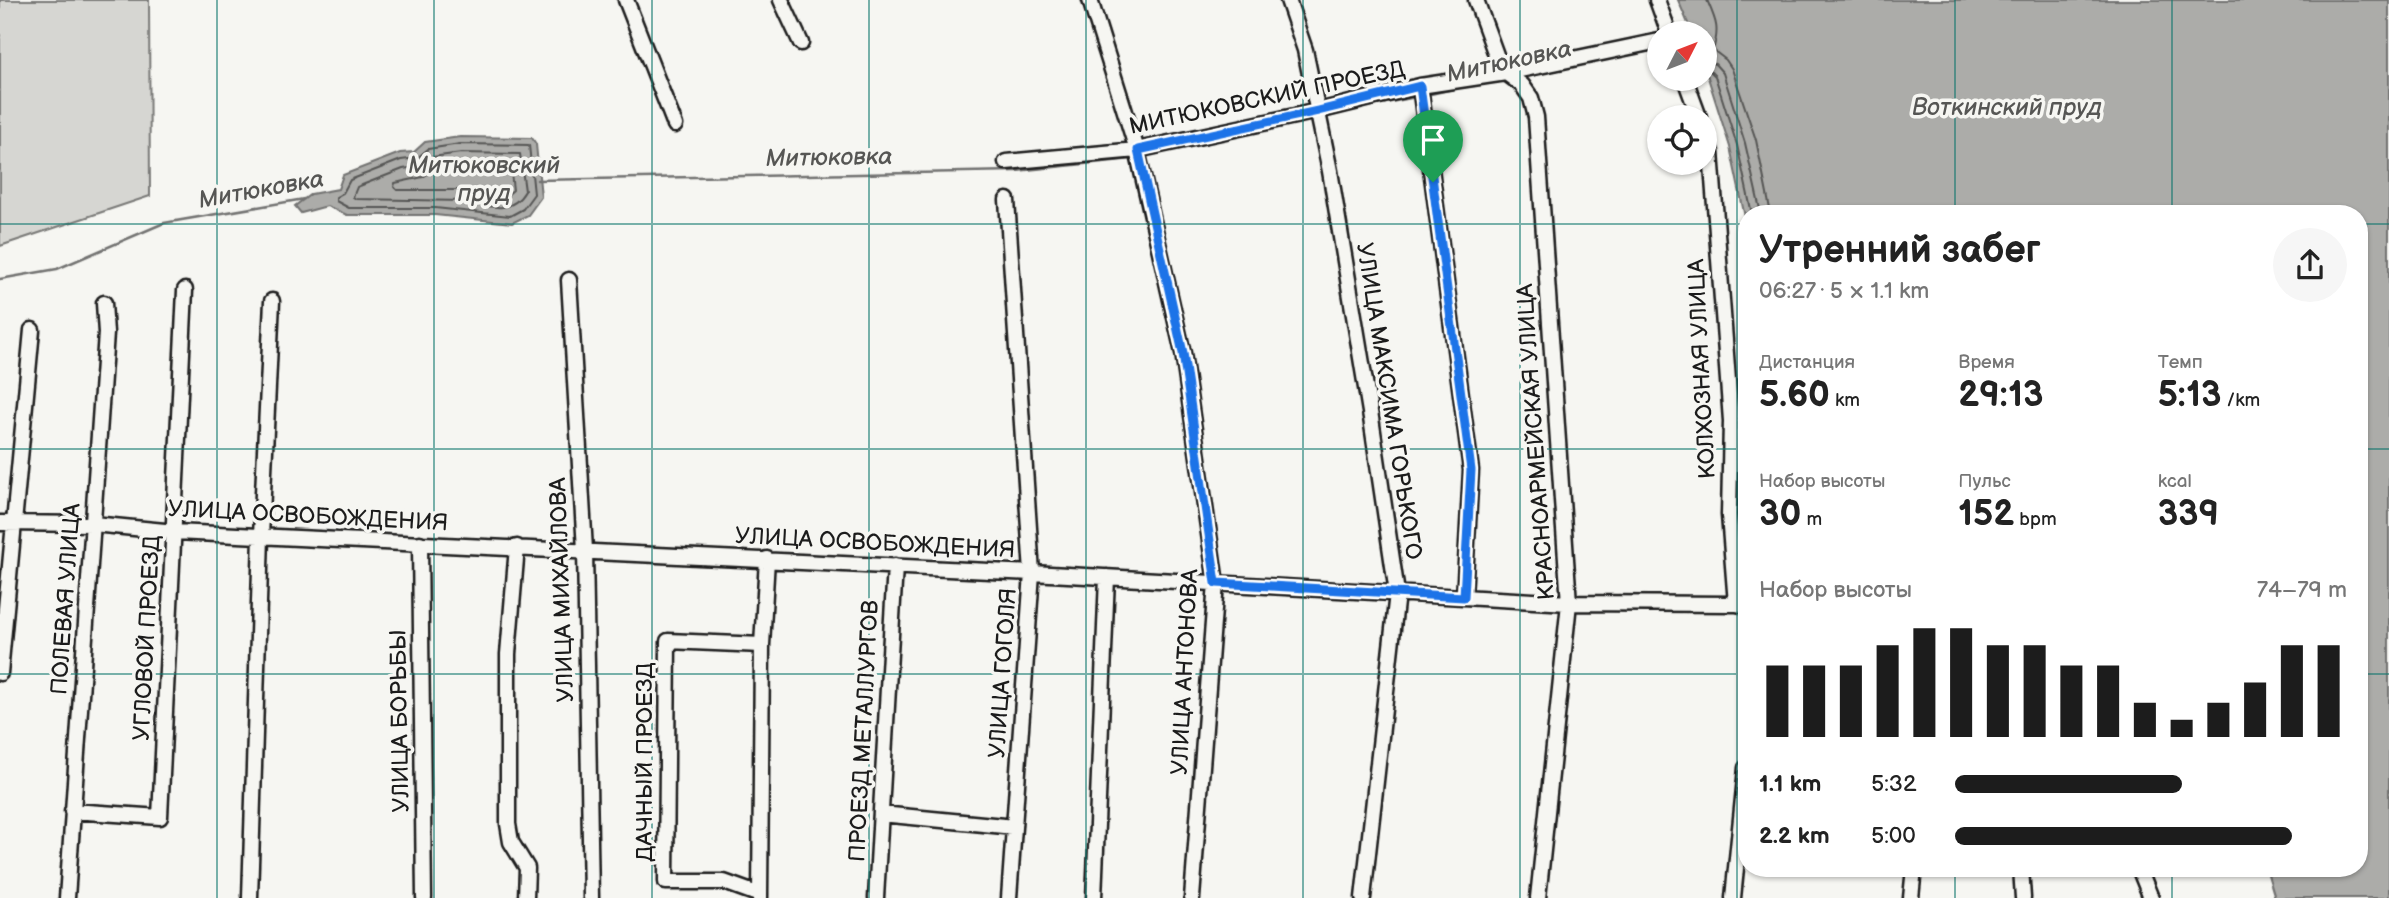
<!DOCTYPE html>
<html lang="ru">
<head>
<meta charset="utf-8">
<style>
  :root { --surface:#fff; --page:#f6f6f6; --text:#222; --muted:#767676; --accent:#1c1c1c }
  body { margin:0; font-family:"Balsamiq Sans",sans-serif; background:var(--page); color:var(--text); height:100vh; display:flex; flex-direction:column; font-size:26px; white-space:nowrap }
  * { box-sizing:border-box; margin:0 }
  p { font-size:23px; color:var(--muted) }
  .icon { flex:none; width:38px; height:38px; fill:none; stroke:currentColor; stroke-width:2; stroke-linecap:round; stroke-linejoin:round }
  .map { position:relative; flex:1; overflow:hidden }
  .panel { position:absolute; left:1738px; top:205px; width:630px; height:672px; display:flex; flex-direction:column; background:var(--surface); border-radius:28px; box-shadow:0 2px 5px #0004 }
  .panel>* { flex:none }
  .needle { width:46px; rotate:48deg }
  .controls { position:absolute; left:1647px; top:21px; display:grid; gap:14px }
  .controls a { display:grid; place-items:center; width:70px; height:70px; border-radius:50%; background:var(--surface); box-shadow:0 2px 5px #0004; font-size:35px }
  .pin { position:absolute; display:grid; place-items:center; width:60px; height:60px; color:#fff; margin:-72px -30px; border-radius:50% 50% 50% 0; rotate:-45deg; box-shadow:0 0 7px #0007 }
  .pin .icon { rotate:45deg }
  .round { display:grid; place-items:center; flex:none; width:74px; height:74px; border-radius:37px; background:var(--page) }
  .headline { display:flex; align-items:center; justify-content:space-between; height:119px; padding:0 21px }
  h1 { font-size:38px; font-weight:600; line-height:52px }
  .figures { display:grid; grid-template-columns:repeat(3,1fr); gap:10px; height:119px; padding:7px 21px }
  .figures div { display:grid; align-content:center }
  .figures b { font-size:35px; font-weight:600 }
  .figures small { font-size:19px; font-weight:400 }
  .figures p { font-size:19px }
  .chart { height:196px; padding:14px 21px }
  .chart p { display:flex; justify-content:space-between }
  .chart svg { width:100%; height:126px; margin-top:7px; stroke:var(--accent); stroke-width:6 }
  ul { padding:0 21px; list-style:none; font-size:23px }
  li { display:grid; grid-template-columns:112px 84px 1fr; align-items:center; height:52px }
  li i { height:18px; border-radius:9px; background:var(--accent) }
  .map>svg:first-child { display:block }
  .green { fill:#d6d6d2; stroke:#797977; stroke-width:2 }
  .water { fill:#acaca9; stroke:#727271; stroke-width:2 }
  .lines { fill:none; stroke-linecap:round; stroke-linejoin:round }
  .shore { stroke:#565654; stroke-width:2 }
  .stream { stroke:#727271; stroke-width:2.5 }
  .minor-casing { stroke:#1c1c1c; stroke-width:19 }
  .minor { stroke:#f6f6f2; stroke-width:14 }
  .route-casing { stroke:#fff; stroke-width:14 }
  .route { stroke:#1a73e8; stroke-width:9 }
  .grid { fill:none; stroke:#0f766e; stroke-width:2; stroke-opacity:0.55 }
  .labels { text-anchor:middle; stroke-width:7; stroke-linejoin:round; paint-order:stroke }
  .street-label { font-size:23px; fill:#1c1c1c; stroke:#f6f6f2 }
  .water-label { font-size:24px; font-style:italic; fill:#565654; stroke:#f6f6f2 }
</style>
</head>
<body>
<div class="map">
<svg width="2389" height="898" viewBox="0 0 2389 898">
  <rect width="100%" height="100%" fill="#f6f6f2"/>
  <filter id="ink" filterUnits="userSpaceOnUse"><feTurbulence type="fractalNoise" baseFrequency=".0143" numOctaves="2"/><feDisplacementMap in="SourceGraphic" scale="14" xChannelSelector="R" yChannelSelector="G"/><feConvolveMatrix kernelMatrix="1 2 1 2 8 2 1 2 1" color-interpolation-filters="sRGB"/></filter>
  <g filter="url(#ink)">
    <!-- green -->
    <path class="green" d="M 0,0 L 149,0 L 150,196 L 0,246 Z"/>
    <!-- water -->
    <path class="water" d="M 1678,0 L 2389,0 L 2389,898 L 2275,898 L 2266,868 L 2359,868 L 2359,214 L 1746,214 L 1746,222 L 1730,147 L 1705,68 L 1704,33 L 1692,33 Z
      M 460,137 L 532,138 L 536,144 L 541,197 L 528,215 L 512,223 L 435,215 L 347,215 L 327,206 L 301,213 L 295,206 L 311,194 L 338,189 L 343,175 L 400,153 L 414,152 L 425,142 Z"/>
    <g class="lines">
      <!-- shore -->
      <path class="shore" d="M 1707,0 C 1716,21 1720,28 1713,50 L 1726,60 L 1732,69 L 1756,140 L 1771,214
        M 1704,62 L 1715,64 L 1723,73 L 1745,143 L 1761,214
        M 1704,70 L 1710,71 L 1715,76 L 1737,145 L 1752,214
        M 460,144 L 529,145 L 534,194 L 523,209 L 510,216 L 435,208 L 349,208 L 336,201 L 336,197 L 343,193 L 350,180 L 401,160 L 417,158 L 428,149 Z
        M 461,153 L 520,154 L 525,191 C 510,217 486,205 463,201 L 356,199 L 353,197 L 357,187 L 403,169 L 421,166 L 432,157 Z
        M 461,163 L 510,164 L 513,190 L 506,196 L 480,194 L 463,190 L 397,190 L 394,187 L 395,183 L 423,177 L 438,167 Z"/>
      <!-- stream -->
      <path class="stream" d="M 1426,95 L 1467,86
        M 1350,110 L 1416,97
        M 537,180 L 1016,171 L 1132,159
        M 0,279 L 57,269 L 164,223 L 304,199"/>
      <defs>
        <path id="minor" d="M 626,0 L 675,125
          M 781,0 L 801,43
          M 1090,0 L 1137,150 L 1183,353 L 1216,583 L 1192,898
          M 1288,0 L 1305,50 L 1330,171 L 1371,418 L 1397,593 L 1363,898
          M 1476,0 L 1499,63 L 1506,73 L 1522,85 L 1531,98 L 1536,117 L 1569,603 L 1538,898
          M 1657,0 L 1669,33
          M 1685,79 L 1699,117
          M 1420,86 L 1471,470 L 1464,597
          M 1704,133 L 1711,152 L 1731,421 L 1729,515 L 1736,604
          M 1006,162 L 1137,150 L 1318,111 L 1420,86 L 1506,73 L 1659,41
          M 1007,200 L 1032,573 L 1009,898
          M 569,280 L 585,550 L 591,898
          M 0,523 L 93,524 L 175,532 L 1032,573 L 1569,603 L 1736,604 L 1746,606
          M 420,543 L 424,898
          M 517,547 L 508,654 L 508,824 L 511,842 L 527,868 L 526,898
          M 0,673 L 32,330
          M 72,811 L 160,817 L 185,290
          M 881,814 L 1014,827
          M 2021,868 L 2023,898
          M 2139,868 L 2151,898
          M 760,895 L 724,882 L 666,882 L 668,641 L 762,645
          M 67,898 L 106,333 L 104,303
          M 250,898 L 261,536 L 272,301
          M 760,898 L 762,645 L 767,559
          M 876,898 L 895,566
          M 1094,898 L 1107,577
          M 1733,898 L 1746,768
          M 1911,898 L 1914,868"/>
      </defs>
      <!-- minor casing -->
      <use href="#minor" class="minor-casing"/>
      <!-- minor -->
      <use href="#minor" class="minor"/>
    </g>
  </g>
  <g class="lines" filter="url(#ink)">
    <defs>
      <path id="route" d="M 1420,86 L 1471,470 L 1464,597 L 1216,583 L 1183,353 L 1138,150 L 1318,111 Z"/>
    </defs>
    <!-- route casing -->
    <use href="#route" class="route-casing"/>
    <!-- route -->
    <use href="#route" class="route"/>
  </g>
  <!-- grid -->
  <path class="grid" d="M 217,0 L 217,898M 434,0 L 434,898M 652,0 L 652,898M 869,0 L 869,898M 1086,0 L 1086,898M 1303,0 L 1303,898M 1520,0 L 1520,898M 1737,0 L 1737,898M 1955,0 L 1955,214M 2172,0 L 2172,214M 0,224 L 1746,224M 2359,224 L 2389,224M 0,449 L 1746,449M 2359,449 L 2389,449M 0,674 L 1746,674M 2359,674 L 2389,674M 1955,868 L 1955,898M 2172,868 L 2172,898"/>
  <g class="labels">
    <!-- street labels -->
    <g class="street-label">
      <text transform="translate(1267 97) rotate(-12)" y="8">МИТЮКОВСКИЙ ПРОЕЗД</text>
      <text transform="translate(1701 369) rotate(-93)" y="8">КОЛХОЗНАЯ УЛИЦА</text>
      <text transform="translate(1390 401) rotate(81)" y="8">УЛИЦА МАКСИМА ГОРЬКОГО</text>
      <text transform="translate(1535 442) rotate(-94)" y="8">КРАСНОАРМЕЙСКАЯ УЛИЦА</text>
      <text transform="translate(308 515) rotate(3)" y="8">УЛИЦА ОСВОБОЖДЕНИЯ</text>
      <text transform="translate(875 542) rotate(3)" y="8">УЛИЦА ОСВОБОЖДЕНИЯ</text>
      <text transform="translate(561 590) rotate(-92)" y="8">УЛИЦА МИХАЙЛОВА</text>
      <text transform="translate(65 599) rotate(-86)" y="8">ПОЛЕВАЯ УЛИЦА</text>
      <text transform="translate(146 638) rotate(-87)" y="8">УГЛОВОЙ ПРОЕЗД</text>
      <text transform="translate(1184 672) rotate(-87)" y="8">УЛИЦА АНТОНОВА</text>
      <text transform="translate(1002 673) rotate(-86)" y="8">УЛИЦА ГОГОЛЯ</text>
      <text transform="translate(399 721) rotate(-91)" y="8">УЛИЦА БОРЬБЫ</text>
      <text transform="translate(863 731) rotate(-87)" y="8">ПРОЕЗД МЕТАЛЛУРГОВ</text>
      <text transform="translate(644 762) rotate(-90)" y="8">ДАЧНЫЙ ПРОЕЗД</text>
    </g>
    <!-- water labels -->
    <g class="water-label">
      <text transform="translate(1509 61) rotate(-12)" y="8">Митюковка</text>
      <text x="2007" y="115">Воткинский пруд</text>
      <text transform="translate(829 157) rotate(-1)" y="8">Митюковка</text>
      <text x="484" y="173">Митюковский<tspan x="484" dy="28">пруд</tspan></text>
      <text transform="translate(261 189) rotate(-10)" y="8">Митюковка</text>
    </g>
  </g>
</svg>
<div class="controls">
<a><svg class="needle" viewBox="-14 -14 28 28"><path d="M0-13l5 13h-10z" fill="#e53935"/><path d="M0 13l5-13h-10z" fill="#767676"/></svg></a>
<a><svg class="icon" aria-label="locate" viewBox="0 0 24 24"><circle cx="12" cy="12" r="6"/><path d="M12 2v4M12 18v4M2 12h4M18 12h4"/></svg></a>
</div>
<div class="pin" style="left:1433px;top:182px;background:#1e9e55"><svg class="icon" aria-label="arrive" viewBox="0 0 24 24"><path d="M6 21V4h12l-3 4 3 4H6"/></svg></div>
<section class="panel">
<div class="headline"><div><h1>Утренний забег</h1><p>06:27 · 5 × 1.1 km</p></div><a class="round"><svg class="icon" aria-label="share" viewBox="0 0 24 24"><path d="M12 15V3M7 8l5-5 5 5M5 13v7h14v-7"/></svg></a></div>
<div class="figures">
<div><p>Дистанция</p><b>5.60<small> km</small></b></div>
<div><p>Время</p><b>29:13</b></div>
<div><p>Темп</p><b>5:13<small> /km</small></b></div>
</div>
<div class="figures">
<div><p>Набор высоты</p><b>30<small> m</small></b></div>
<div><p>Пульс</p><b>152<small> bpm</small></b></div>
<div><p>kcal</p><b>339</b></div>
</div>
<div class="chart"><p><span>Набор высоты</span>74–79 m</p>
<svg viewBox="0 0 160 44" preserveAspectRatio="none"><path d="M5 44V19M15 44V19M25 44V19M35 44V12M45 44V6M55 44V6M65 44V12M75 44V12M85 44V19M95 44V19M105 44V32M115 44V38M125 44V32M135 44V25M145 44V12M155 44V12"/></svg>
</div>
<ul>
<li><b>1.1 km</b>5:32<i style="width:58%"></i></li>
<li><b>2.2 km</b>5:00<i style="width:86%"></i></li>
</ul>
</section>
</div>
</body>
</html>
